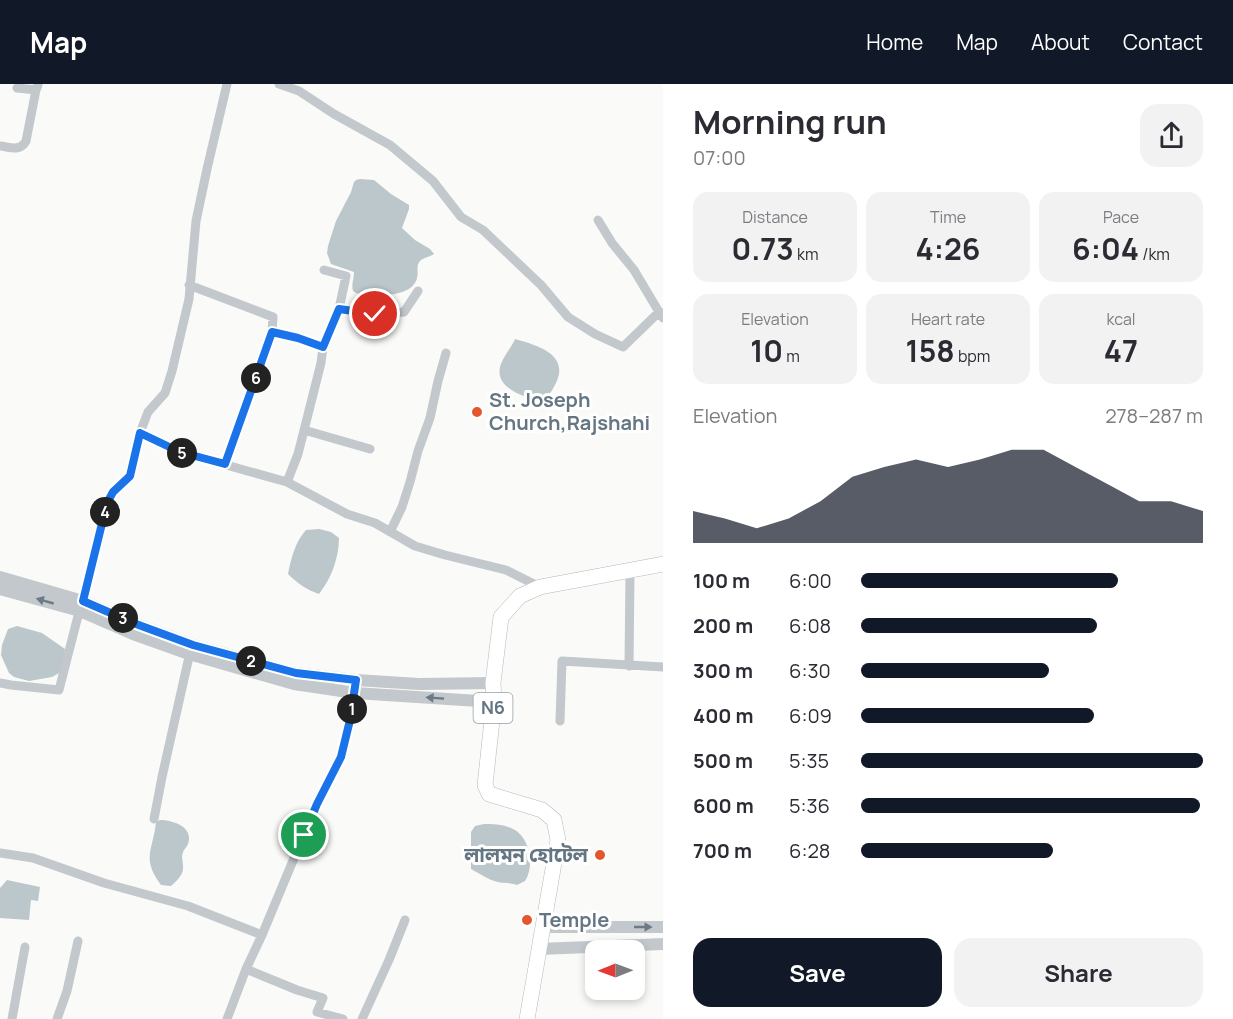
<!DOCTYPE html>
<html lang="en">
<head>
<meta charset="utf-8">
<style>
  :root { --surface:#fff; --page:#f2f2f3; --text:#2b2b33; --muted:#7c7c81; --accent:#111827 }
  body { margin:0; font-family:Manrope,"Noto Sans Bengali",sans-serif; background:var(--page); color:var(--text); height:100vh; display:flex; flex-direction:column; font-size:22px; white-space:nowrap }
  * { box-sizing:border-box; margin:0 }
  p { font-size:20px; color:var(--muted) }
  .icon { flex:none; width:33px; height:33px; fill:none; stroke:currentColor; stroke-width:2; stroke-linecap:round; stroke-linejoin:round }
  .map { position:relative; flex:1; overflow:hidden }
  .drawer { display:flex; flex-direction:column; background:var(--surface); width:570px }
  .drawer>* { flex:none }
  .needle { width:39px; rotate:269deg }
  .fabs { position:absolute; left:585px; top:856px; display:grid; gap:12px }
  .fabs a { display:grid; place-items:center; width:60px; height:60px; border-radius:12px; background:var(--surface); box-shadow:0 3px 9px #0003; font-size:30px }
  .pin { position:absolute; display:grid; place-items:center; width:51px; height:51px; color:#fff; margin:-26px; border:3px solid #fff; border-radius:50%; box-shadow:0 2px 6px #0007 }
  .km { position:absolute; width:30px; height:30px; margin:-15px; border-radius:50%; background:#222; color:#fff; font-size:16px; line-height:30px; text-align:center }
  .round { display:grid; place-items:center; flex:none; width:63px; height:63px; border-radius:18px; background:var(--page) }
  .headline { display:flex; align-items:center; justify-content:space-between; height:102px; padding:0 30px }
  h1 { font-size:33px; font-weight:700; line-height:45px }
  .stats { display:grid; grid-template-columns:repeat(3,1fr); gap:9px; height:102px; padding:6px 30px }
  .stats div { display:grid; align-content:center; border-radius:15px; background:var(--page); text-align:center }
  .stats b { font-size:30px; font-weight:700 }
  .stats small { font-size:16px; font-weight:400 }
  .stats p { font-size:16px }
  .chart { height:168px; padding:12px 30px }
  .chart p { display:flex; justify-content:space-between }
  .chart svg { width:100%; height:108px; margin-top:6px; fill:var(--accent); opacity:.7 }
  .button { display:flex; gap:12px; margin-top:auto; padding:12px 30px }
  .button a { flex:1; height:69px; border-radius:18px; background:var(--accent); color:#fff; font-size:24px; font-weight:700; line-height:69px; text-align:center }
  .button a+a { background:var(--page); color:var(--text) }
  ul { padding:0 30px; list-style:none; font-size:20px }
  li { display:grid; grid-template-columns:96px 72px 1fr; align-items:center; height:45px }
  li i { height:15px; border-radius:8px; background:var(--accent) }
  header { display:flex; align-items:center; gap:36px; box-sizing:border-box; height:84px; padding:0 30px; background:var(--accent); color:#fff }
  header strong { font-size:28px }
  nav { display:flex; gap:33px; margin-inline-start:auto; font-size:21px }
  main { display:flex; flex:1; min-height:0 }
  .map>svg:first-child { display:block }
  .water { fill:#bbc7cb }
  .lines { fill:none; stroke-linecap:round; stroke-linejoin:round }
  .trunk-casing { stroke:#b4b9bd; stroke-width:16 }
  .minor { stroke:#c3c8cc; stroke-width:9 }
  .tertiary { stroke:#c3c8cc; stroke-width:12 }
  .trunk { stroke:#fff; stroke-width:15 }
  .oneway { fill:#6a7a87 }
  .route-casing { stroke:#fff; stroke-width:12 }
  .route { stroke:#1a73e8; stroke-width:8 }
  .poi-dot { fill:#e4572e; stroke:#fff; stroke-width:2 }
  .labels { text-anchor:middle; stroke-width:6; stroke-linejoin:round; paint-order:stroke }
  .shield { fill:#fff; stroke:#939fa8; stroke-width:1.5 }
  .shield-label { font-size:18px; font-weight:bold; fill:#657683 }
  .poi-label { font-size:20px; font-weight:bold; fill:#657683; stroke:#fff; text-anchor:start }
</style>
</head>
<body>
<header>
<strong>Map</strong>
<nav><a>Home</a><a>Map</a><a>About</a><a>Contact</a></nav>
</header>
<main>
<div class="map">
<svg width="663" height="935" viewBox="0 0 663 935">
  <rect width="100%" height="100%" fill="#fafaf8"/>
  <!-- water -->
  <path class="water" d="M 360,95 L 374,96 L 391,110 L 409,121 L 409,125 L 402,144 L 415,156 L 430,165 L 434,170 C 430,173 425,173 421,176 C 415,181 419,188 417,194 C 412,215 372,212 356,209 L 353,207 C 351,201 354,195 354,188 L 331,180 L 327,169 L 328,162 L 336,137 L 351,108 L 354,98 L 356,96 Z
    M 515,255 C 536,261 570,270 556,299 C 552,307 549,312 541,317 C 525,313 492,304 501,280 C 504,272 511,264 515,255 Z
    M 319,445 L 331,448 L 339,454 C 339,474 331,495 319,510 C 307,506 297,499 288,490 C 291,475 295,458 306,446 Z
    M 17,542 L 42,549 L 65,565 L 61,588 L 52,593 L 29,597 L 14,593 L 9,589 L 1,571 L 2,561 L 8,545 Z
    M 160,736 C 173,736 194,743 188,760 C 187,763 184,765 183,768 C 181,773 183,777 183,782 C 184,791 177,796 171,802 L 161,801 C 141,774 153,767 156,738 Z
    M 484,740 C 494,740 503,740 513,745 C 530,753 535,782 525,797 L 517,801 C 510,798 505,800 498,798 C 488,796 479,789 471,785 L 471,748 L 475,742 Z
    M 7,796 L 40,803 L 38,817 L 31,816 L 29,836 L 0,834 L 0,804 Z"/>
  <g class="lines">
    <defs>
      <path id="trunk" d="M 527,935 L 558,756 L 554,736 L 542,726 L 489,710 L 485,701 L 494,618 L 493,599 L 501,533 L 520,512 L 540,503 L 663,480"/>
    </defs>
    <!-- trunk casing -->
    <use href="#trunk" class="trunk-casing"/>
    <!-- minor -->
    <path class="minor" d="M 279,0 L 299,7 L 334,30 L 390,61 L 433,97 L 461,133 L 483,146 L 541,201 L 568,233 L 595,250 L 623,263 L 659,228 L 663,234
      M 17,4 L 36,6 L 38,1
      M 0,62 C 10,63 20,68 26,57 L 36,6
      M 598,136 L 612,159 L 634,186 L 659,228 L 663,229
      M 189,201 L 273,233 L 272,248 L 225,380
      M 339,225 L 375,230 L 404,228 L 418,207
      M 272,248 L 298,254 L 323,263 L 321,279 L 298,370 L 287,398
      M 323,263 L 339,225 L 346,192 L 324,186
      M 304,346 L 370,365
      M 140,349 L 180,368 L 287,398 L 347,430 L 375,439 L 415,462 L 445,471 L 506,486 L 540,503
      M 390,448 L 402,423 L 410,398 L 418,367 L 430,334 L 438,297 L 446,269
      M 629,582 L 630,487
      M 0,599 L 11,601 L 59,606 L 107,419 L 113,408 L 130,391 L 140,349 L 148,328 L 165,309 L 172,287 L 189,215 L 196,137 L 207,85 L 227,0
      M 560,637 L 562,577 L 663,583
      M 154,735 L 162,693 L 191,564
      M 0,769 L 33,774 L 104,799 L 188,822 L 262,851 L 246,885 L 227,935
      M 262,851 L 317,719 L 341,673 L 350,636 L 356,596
      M 246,885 L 297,906 L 323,914 L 317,928 L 343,935
      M 12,935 L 25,863
      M 57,935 L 67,907 L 78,857
      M 362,935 L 389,876 L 405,836"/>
    <!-- tertiary -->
    <path class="tertiary" d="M 0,493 L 83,517 L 136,540 L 193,561 L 295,589 L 356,596 L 419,600 L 493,599
      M 0,505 L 80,527 L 133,550 L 189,570 L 294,600 L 355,609 L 494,618
      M 543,843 L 663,843
      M 539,865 L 663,860"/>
    <!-- trunk -->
    <use href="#trunk" class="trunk"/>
  </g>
  <!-- one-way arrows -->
  <defs><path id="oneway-solid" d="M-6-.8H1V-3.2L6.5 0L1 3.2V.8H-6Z" transform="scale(1.5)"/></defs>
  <g class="oneway">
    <use href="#oneway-solid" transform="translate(45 517) rotate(-164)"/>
    <use href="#oneway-solid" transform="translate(435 614) rotate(-176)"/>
    <use href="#oneway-solid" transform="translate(643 843)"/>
  </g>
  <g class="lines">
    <defs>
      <path id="route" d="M 304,751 L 317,720 L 341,673 L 350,636 L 356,596 L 296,589 L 193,561 L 136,540 L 83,517 L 107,419 L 113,408 L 130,392 L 140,349 L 180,368 L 225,380 L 272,248 L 298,254 L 323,263 L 339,225 L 375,230"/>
    </defs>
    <!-- route casing -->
    <use href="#route" class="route-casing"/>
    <!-- route -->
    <use href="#route" class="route"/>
  </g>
  <!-- markers -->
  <g class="poi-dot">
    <circle cx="477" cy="328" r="6"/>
    <circle cx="600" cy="771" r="6"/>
    <circle cx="527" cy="836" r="6"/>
  </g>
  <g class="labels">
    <!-- shield labels -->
    <rect class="shield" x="473.5" y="609" width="39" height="30" rx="4.5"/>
    <g class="shield-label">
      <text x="493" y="630">N6</text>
    </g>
    <!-- poi labels -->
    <g class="poi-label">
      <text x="489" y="323">St. Joseph<tspan x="489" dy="23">Church,Rajshahi</tspan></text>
      <text x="588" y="778" text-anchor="end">লালমন হোটেল</text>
      <text x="539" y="843">Temple</text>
    </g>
  </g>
</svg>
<div class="fabs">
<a><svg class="needle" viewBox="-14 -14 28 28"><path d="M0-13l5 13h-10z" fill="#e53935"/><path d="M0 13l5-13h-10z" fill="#7c7c81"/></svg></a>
</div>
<div class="pin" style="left:304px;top:751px;background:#1e9e55"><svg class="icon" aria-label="arrive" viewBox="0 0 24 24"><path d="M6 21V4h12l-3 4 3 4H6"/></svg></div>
<div class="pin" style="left:375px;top:230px;background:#d93025"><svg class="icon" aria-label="check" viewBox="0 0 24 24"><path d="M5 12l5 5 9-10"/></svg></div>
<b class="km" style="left:352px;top:625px">1</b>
<b class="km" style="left:251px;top:577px">2</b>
<b class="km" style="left:123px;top:534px">3</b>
<b class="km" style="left:105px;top:428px">4</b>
<b class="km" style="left:182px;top:369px">5</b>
<b class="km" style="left:256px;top:294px">6</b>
</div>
<section class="drawer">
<div class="headline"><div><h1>Morning run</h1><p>07:00</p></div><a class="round"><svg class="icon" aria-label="share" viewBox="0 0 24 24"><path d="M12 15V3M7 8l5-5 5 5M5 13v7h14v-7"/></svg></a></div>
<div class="stats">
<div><p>Distance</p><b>0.73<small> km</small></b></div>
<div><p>Time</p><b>4:26</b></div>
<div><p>Pace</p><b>6:04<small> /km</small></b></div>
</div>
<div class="stats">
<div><p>Elevation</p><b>10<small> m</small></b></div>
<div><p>Heart rate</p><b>158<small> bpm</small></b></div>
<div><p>kcal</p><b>47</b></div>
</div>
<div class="chart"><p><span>Elevation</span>278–287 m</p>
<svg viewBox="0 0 160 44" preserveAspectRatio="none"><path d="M0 44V31L10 34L20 38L30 34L40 27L50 17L60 13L70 10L80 13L90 10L100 6L110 6L120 13L130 20L140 27L150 27L160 31V44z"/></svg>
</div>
<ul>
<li><b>100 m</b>6:00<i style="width:75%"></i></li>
<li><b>200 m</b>6:08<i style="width:69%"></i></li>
<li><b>300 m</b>6:30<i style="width:55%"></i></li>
<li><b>400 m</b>6:09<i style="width:68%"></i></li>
<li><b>500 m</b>5:35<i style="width:100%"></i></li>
<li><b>600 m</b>5:36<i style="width:99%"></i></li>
<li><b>700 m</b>6:28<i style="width:56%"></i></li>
</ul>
<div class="button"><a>Save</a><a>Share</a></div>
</section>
</main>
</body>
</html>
